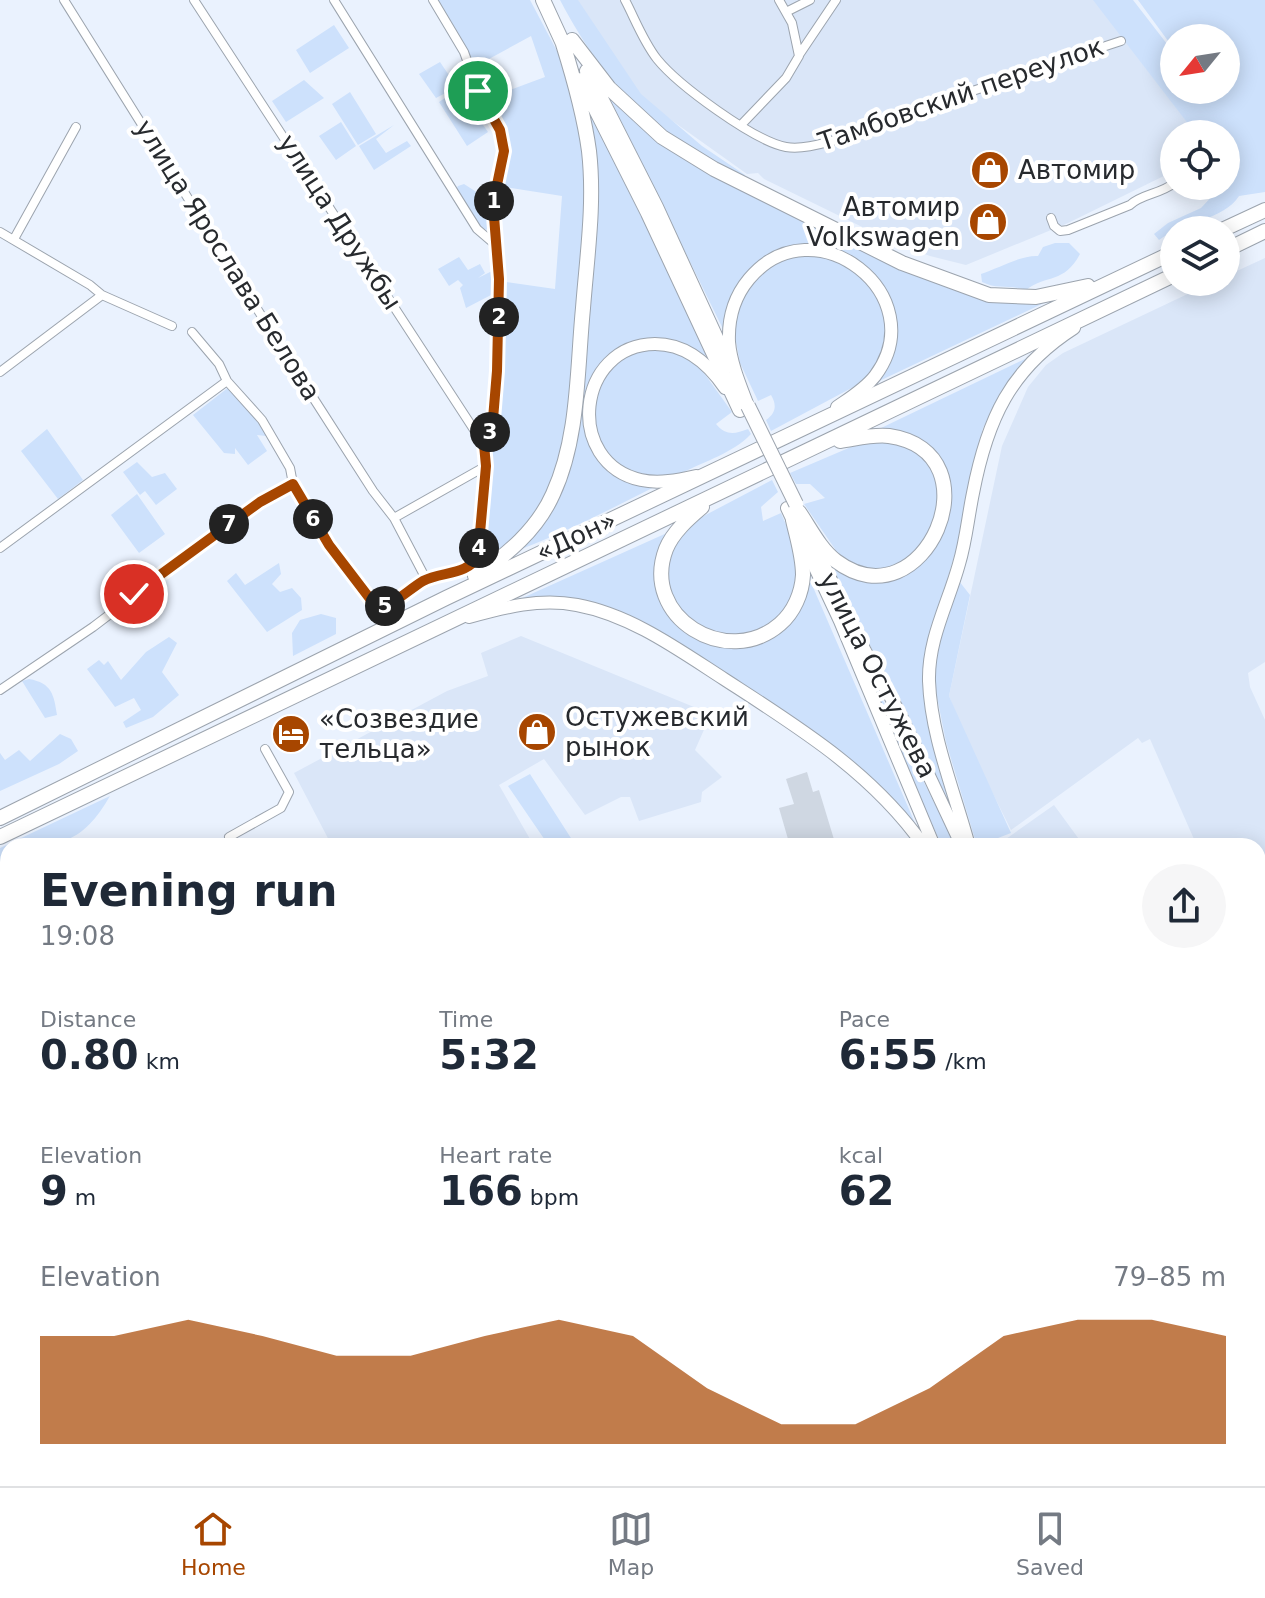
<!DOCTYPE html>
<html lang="en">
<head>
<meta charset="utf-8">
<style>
  :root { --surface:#fff; --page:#f6f6f7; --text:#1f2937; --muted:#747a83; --line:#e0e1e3; --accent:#a74600 }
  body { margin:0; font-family:"DejaVu Sans",sans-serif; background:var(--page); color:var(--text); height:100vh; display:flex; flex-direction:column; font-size:30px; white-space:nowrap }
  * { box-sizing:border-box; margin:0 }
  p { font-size:26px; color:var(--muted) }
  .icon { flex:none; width:44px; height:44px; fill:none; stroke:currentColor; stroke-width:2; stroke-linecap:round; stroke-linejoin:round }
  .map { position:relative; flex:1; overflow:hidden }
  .side { position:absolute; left:0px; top:838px; width:1266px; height:648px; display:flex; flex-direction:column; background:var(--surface); border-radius:24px 24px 0 0; box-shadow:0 4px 20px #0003 }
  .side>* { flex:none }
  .needle { width:52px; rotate:240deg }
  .buttons { position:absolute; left:1160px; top:24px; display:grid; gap:16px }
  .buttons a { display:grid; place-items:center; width:80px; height:80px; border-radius:50%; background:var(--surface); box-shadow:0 4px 20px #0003; font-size:40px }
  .pin { position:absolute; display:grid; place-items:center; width:68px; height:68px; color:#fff; margin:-34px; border:4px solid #fff; border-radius:50%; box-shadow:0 2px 8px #0007 }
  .km { position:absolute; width:40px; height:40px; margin:-20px; border-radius:50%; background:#222; color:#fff; font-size:22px; line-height:40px; text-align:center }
  .round { display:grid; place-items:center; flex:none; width:84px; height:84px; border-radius:42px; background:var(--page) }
  .head { display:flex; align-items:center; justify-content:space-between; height:136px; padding:0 40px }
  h1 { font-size:44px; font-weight:700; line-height:60px }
  .figures { display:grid; grid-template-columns:repeat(3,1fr); gap:12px; height:136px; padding:8px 40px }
  .figures div { display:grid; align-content:center }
  .figures b { font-size:40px; font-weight:700 }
  .figures small { font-size:22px; font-weight:400 }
  .figures p { font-size:22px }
  .chart { height:224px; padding:16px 40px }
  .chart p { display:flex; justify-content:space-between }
  .chart svg { width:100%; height:144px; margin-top:8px; fill:var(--accent); opacity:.7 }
  .dock { display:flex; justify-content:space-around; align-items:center; height:112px; border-top:2px solid var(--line); background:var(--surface); font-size:22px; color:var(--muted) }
  .dock a { display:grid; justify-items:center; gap:4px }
  .dock .current { color:var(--accent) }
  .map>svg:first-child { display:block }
  .built { fill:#dae6f8 }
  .green { fill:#cde1fc }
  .building { fill:#cfd7e2 }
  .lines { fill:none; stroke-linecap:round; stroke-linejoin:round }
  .street-casing { stroke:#9ca4ae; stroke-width:10 }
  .primary-casing { stroke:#9ca4ae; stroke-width:14 }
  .highway-casing { stroke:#9ca4ae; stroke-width:16 }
  .street { stroke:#fff; stroke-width:8 }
  .primary { stroke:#fff; stroke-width:12 }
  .highway { stroke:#fff; stroke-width:14 }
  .highway-bridge-casing { stroke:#9ca4ae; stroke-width:16; stroke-linecap:butt }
  .highway-bridge { stroke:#fff; stroke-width:14 }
  .route-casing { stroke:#fff; stroke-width:16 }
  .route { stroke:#a74600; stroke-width:10 }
  .labels { text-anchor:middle; stroke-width:8; stroke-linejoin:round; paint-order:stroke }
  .street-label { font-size:26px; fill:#272a2e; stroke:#fff }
  .poi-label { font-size:26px; fill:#272a2e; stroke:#fff; text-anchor:start }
</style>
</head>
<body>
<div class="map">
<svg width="1265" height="1486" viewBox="0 0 1265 1486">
  <rect width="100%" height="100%" fill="#eaf2fe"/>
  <!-- built -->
  <path class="built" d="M 561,0 L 1096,0 L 1197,134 L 1174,134 L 1174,171 L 1068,223 L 966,265 L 930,256 L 895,243 L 764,179 L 758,173 L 747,174 L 636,95 Z
    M 1265,258 L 1265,662 L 1248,673 L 1250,687 L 1265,720 L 1265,906 L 1258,909 L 1258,846 L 1197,846 L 1150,739 L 1142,743 L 1138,738 L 1011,830 L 970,748 L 949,696 L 1002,446 L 1028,387 L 1046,365 L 1063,353 L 1213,282 L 1226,282 L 1226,276 Z
    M 521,636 L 711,714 L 695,750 L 722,777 L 702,792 L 701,802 L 639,821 L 630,797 L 621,797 L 585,815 L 544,759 L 499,785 L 534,846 L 332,846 L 294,773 L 447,691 L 488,676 L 481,653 Z
    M 1054,805 L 1084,846 L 996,846 Z
    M 1258,1190 L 1265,1204 L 1265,1365 L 1258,1369 Z
    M 562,1478 L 699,1478 L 684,1486 L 566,1486 Z"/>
  <!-- green -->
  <path class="green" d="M 437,0 L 530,0 L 603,138 L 708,351 L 699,366 L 732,412 L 716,424 C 726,436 735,434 748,429 L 751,434 C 733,453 705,461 682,473 C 618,505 554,540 485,562 L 482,552 L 488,456 L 500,394 L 506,282 L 555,289 L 562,196 L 499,186 L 509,153 L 494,96 L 545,77 L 531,36 L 476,66 Z
    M 560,0 L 578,0 L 641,94 L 702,146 L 745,175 L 743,179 C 652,128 610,94 560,0 Z
    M 1093,0 L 1133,0 L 1174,53 L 1174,90 L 1226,90 L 1226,38 L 1174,38 L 1174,49 L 1138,0 L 1265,0 L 1265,192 L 1239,196 C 1224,220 1184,221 1159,240 L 1154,234 L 1168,223 L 1201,208 L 1215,193 L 1211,186 L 1226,186 L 1226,134 L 1196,134 Z
    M 334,25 L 349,48 L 310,73 L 296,50 Z
    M 440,62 L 457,87 L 436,98 L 419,74 Z
    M 304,80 L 324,98 L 286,122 L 272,101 Z
    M 458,89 L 488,132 L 467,146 L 439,102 Z
    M 350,92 L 376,134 L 358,145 L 332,104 Z
    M 607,93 L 635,120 L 917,274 L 987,300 L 1044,303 L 875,383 L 859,384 L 771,431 L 766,420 C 776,413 777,405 771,395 L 758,401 L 740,363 L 734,331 L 724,331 Z
    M 341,122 L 356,146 L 336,160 L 319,136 Z
    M 394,125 L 376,139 L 386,153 L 407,141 L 411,146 L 374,170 L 359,146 Z
    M 464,184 L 478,193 L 480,198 L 490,200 L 490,230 L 481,229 L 455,191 L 458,186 Z
    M 1055,243 L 1069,243 L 1080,254 C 1064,284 1047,274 1026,290 C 1009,284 998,290 982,282 L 981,274 C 999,268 1021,255 1038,256 L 1043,247 Z
    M 459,257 L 468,270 L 480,264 L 485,273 L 478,278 L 492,271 L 491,295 L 466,308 L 460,288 L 463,285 L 458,280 L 449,286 L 438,269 Z
    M 1027,358 L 1001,392 L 983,428 L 972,469 L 963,526 L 925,655 L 955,814 L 828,562 L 835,549 L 804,504 L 825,498 L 810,484 L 796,484 L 790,473 L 858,444 L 879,429 Z
    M 229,387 L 260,422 L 266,436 L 257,435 L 267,451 L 248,465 L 235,448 L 235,454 L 224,453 L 193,415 Z
    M 47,429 L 83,480 L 58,499 L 21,451 Z
    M 137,462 L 152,477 L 165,473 L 177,489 L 156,505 L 145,491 L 140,495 L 123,472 Z
    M 772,480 L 778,492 L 761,507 L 763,521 L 781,513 L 918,830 L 888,794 L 822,737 L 642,623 L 520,599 L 698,519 Z
    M 137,494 L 165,534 L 139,553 L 111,515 Z
    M 279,563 L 281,574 L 272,584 L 280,592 L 292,588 L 301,598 L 302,610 L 267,632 L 227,581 L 236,573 L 245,585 Z
    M 959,581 L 970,595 L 949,696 L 1011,833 L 998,838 L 994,846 L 977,846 L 946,742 L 935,687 L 937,648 Z
    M 321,614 L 336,618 L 336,634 L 293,656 L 292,633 L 300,620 Z
    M 169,637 L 177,643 L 162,672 L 179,695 L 153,717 L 126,728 L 123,722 L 141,710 L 134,698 L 115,707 L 87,669 L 99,660 L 104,665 L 108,661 L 121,680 L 146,652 Z
    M 871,677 L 956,846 L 942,846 L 892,736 Z
    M 29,679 C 52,683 54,695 57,715 L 45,718 L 22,681 Z
    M 60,734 L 71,739 L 78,751 L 59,764 L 0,791 L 0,753 L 5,760 L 19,750 L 30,761 Z
    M 530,774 L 576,846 L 549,846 L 508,786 Z
    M 110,796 C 82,844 61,846 8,846 L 8,873 L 0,875 L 0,848 Z
    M 8,1065 L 8,1478 L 529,1478 L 535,1486 L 0,1486 L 0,1067 Z"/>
  <!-- building -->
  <path class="building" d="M 807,772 L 813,792 L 819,790 L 836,846 L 790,846 L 779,808 L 794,804 L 786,779 Z"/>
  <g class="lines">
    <defs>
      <path id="street" d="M 64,0 L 296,371 L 373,491 L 394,518 L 426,579 L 386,606 L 370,601 L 312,517 L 293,484 L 290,468 L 262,420 L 227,381 L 219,364 L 192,332
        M 194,0 L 484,445
        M 334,0 L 477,229 L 498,247
        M 625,0 C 635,19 643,41 657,59 C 678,85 754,141 786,147 C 815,152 863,129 891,119 C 968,93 1044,66 1121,41
        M 786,12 L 810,0
        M 799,55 L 836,0
        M 741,125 L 786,78 L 799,56 L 792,23 L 779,0
        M 1051,218 L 1054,226 L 1060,231 L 1068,230 L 1130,205 C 1141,194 1161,194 1174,183
        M 0,232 L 90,285 L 102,295 L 172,326
        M 14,239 L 76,127
        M 0,372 L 102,295
        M 394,518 L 486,466
        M 0,548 L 227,381
        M 426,579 L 466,569 L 478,555 L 486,466 L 484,445 L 493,419 L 497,371 L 499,279 L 493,204 L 504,151 L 500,130 L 478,91 L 464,52 L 433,0
        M 0,690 L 93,627 L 230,523 L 293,484
        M 233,846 L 229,837 L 281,808 L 289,792 L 265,749
        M 0,1062 L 8,1060
        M 1258,1083 L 1265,1079
        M 1258,1146 L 1265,1161
        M 1148,1478 L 1149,1486"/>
      <path id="primary" d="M 748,406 C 740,385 731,364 729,342 C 728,318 734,297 749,279 C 814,201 935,296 875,376 C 865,389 850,398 837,407
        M 696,476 C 678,480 659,484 641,480 C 564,463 576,345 655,344 C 686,344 708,363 725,388
        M 787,508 L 840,621 L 934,846
        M 810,536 L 865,651 L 900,714 L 962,846
        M 469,617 C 505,607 540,598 577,605 C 631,615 679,650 724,679 C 798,727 872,772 924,846
        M 969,846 C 955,793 931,737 929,681 C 928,639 948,604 959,564 C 966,541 968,517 973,493 C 987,420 1010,369 1074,328
        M 1091,1478 L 1092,1486
        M 1101,1478 L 1102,1486
        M 1122,1478 L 1123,1486"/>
      <path id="highway" d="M 543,0 L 566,50
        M 572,40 L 609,88 L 662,137 L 714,169 L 902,263 L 989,295 L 1036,297 L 1088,286
        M 587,71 L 656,207 L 729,366
        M 581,80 L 648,213 L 740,410
        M 1222,230 L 1265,210
        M 1226,250 L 1265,231
        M 702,507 C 688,519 673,532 666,549 C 640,617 727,670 780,624 C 794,612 802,593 803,575 C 803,556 797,538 793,520
        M 799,512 C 810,528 820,549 836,561 C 924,627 1000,452 889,436 C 873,434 855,439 840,441
        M 475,576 C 507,555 537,530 553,494 C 579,438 577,369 583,308 C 587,256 595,203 589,151 C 584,114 574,79 563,44
        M 0,818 L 446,598 L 1174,252
        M 0,837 L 1174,275"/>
    </defs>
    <!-- street casing -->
    <use href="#street" class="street-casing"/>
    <!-- primary casing -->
    <use href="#primary" class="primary-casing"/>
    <!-- highway casing -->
    <use href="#highway" class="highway-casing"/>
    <!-- street -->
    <use href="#street" class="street"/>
    <!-- primary -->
    <use href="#primary" class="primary"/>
    <!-- highway -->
    <use href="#highway" class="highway"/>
    <defs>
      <path id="highway-bridge" d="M 748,406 L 796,504"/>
    </defs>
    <!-- highway-bridge casing -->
    <use href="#highway-bridge" class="highway-bridge-casing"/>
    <!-- highway-bridge -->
    <use href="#highway-bridge" class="highway-bridge"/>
  </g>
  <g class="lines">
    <defs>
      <path id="route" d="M 134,594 L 260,502 L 293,484 L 329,545 L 374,604 L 386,606 C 400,599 410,589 423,581 C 442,571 468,576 478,555 L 486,466 L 484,445 L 493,419 L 497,371 L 499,279 L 493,204 L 504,151 L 500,130 L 478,91"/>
    </defs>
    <!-- route casing -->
    <use href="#route" class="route-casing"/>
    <!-- route -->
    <use href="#route" class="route"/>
  </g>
  <!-- icons -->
  <defs>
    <symbol id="shop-disc" viewBox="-11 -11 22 22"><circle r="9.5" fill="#a74600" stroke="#fff"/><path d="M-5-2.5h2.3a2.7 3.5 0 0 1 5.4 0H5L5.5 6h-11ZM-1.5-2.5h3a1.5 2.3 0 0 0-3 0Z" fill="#fff"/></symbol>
    <symbol id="hotel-disc" viewBox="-11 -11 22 22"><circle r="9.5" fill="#a74600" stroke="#fff"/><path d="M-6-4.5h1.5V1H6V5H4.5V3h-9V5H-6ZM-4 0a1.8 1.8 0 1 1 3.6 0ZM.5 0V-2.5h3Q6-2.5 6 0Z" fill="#fff"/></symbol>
  </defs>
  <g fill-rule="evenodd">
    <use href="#shop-disc" x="968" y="148" width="44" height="44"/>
    <use href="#shop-disc" x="966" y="200" width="44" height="44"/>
    <use href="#shop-disc" x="515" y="710" width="44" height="44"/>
    <use href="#hotel-disc" x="269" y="712" width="44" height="44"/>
  </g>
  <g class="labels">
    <!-- street labels -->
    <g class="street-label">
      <text transform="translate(961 94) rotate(-19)" y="9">Тамбовский переулок</text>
      <text transform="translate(340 222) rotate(57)" y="9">улица Дружбы</text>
      <text transform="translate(228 260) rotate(58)" y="9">улица Ярослава Белова</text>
      <text transform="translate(576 536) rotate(-25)" y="9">«Дон»</text>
      <text transform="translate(878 675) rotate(63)" y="9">улица Остужева</text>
    </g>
    <!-- poi labels -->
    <g class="poi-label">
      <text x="1018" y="179">Автомир</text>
      <text x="960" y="216" text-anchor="end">Автомир<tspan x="960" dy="30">Volkswagen</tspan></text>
      <text x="565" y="726">Остужевский<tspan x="565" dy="30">рынок</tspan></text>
      <text x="319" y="728">«Созвездие<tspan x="319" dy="30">тельца»</tspan></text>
    </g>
  </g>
</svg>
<div class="buttons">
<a><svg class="needle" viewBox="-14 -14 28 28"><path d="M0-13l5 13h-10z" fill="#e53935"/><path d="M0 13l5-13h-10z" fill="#747a83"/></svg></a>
<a><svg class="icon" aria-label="locate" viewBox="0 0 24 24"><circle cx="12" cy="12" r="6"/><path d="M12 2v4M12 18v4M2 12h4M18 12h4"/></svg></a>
<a><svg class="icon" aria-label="layers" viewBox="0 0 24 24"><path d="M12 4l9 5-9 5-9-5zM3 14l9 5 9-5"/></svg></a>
</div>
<div class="pin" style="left:478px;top:91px;background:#1e9e55"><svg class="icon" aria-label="arrive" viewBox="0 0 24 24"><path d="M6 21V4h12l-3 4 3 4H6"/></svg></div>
<div class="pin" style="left:134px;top:594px;background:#d93025"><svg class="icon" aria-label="check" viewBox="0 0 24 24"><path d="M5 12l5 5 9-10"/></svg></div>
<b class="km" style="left:494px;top:201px">1</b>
<b class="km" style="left:499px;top:317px">2</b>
<b class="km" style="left:490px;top:432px">3</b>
<b class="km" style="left:479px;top:548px">4</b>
<b class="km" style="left:385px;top:606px">5</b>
<b class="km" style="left:313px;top:519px">6</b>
<b class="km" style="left:229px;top:524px">7</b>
<section class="side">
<div class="head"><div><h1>Evening run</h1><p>19:08</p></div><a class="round"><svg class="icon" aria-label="share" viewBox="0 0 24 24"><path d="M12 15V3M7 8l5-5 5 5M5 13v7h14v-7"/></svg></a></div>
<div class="figures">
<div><p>Distance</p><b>0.80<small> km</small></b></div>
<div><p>Time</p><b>5:32</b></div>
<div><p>Pace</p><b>6:55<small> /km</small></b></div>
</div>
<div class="figures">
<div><p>Elevation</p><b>9<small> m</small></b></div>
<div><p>Heart rate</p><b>166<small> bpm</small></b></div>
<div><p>kcal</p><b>62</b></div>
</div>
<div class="chart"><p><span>Elevation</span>79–85 m</p>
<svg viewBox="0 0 160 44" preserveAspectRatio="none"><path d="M0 44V11L10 11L20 6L30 11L40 17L50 17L60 11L70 6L80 11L90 27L100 38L110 38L120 27L130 11L140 6L150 6L160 11V44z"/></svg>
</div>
</section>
</div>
<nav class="dock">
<a class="current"><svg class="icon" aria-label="home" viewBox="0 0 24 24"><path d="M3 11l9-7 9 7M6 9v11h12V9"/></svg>Home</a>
<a><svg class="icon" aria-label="map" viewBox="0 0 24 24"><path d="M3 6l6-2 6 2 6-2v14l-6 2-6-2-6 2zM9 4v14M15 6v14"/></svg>Map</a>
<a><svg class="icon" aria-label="saved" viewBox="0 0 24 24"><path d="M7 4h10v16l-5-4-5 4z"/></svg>Saved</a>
</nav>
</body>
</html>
